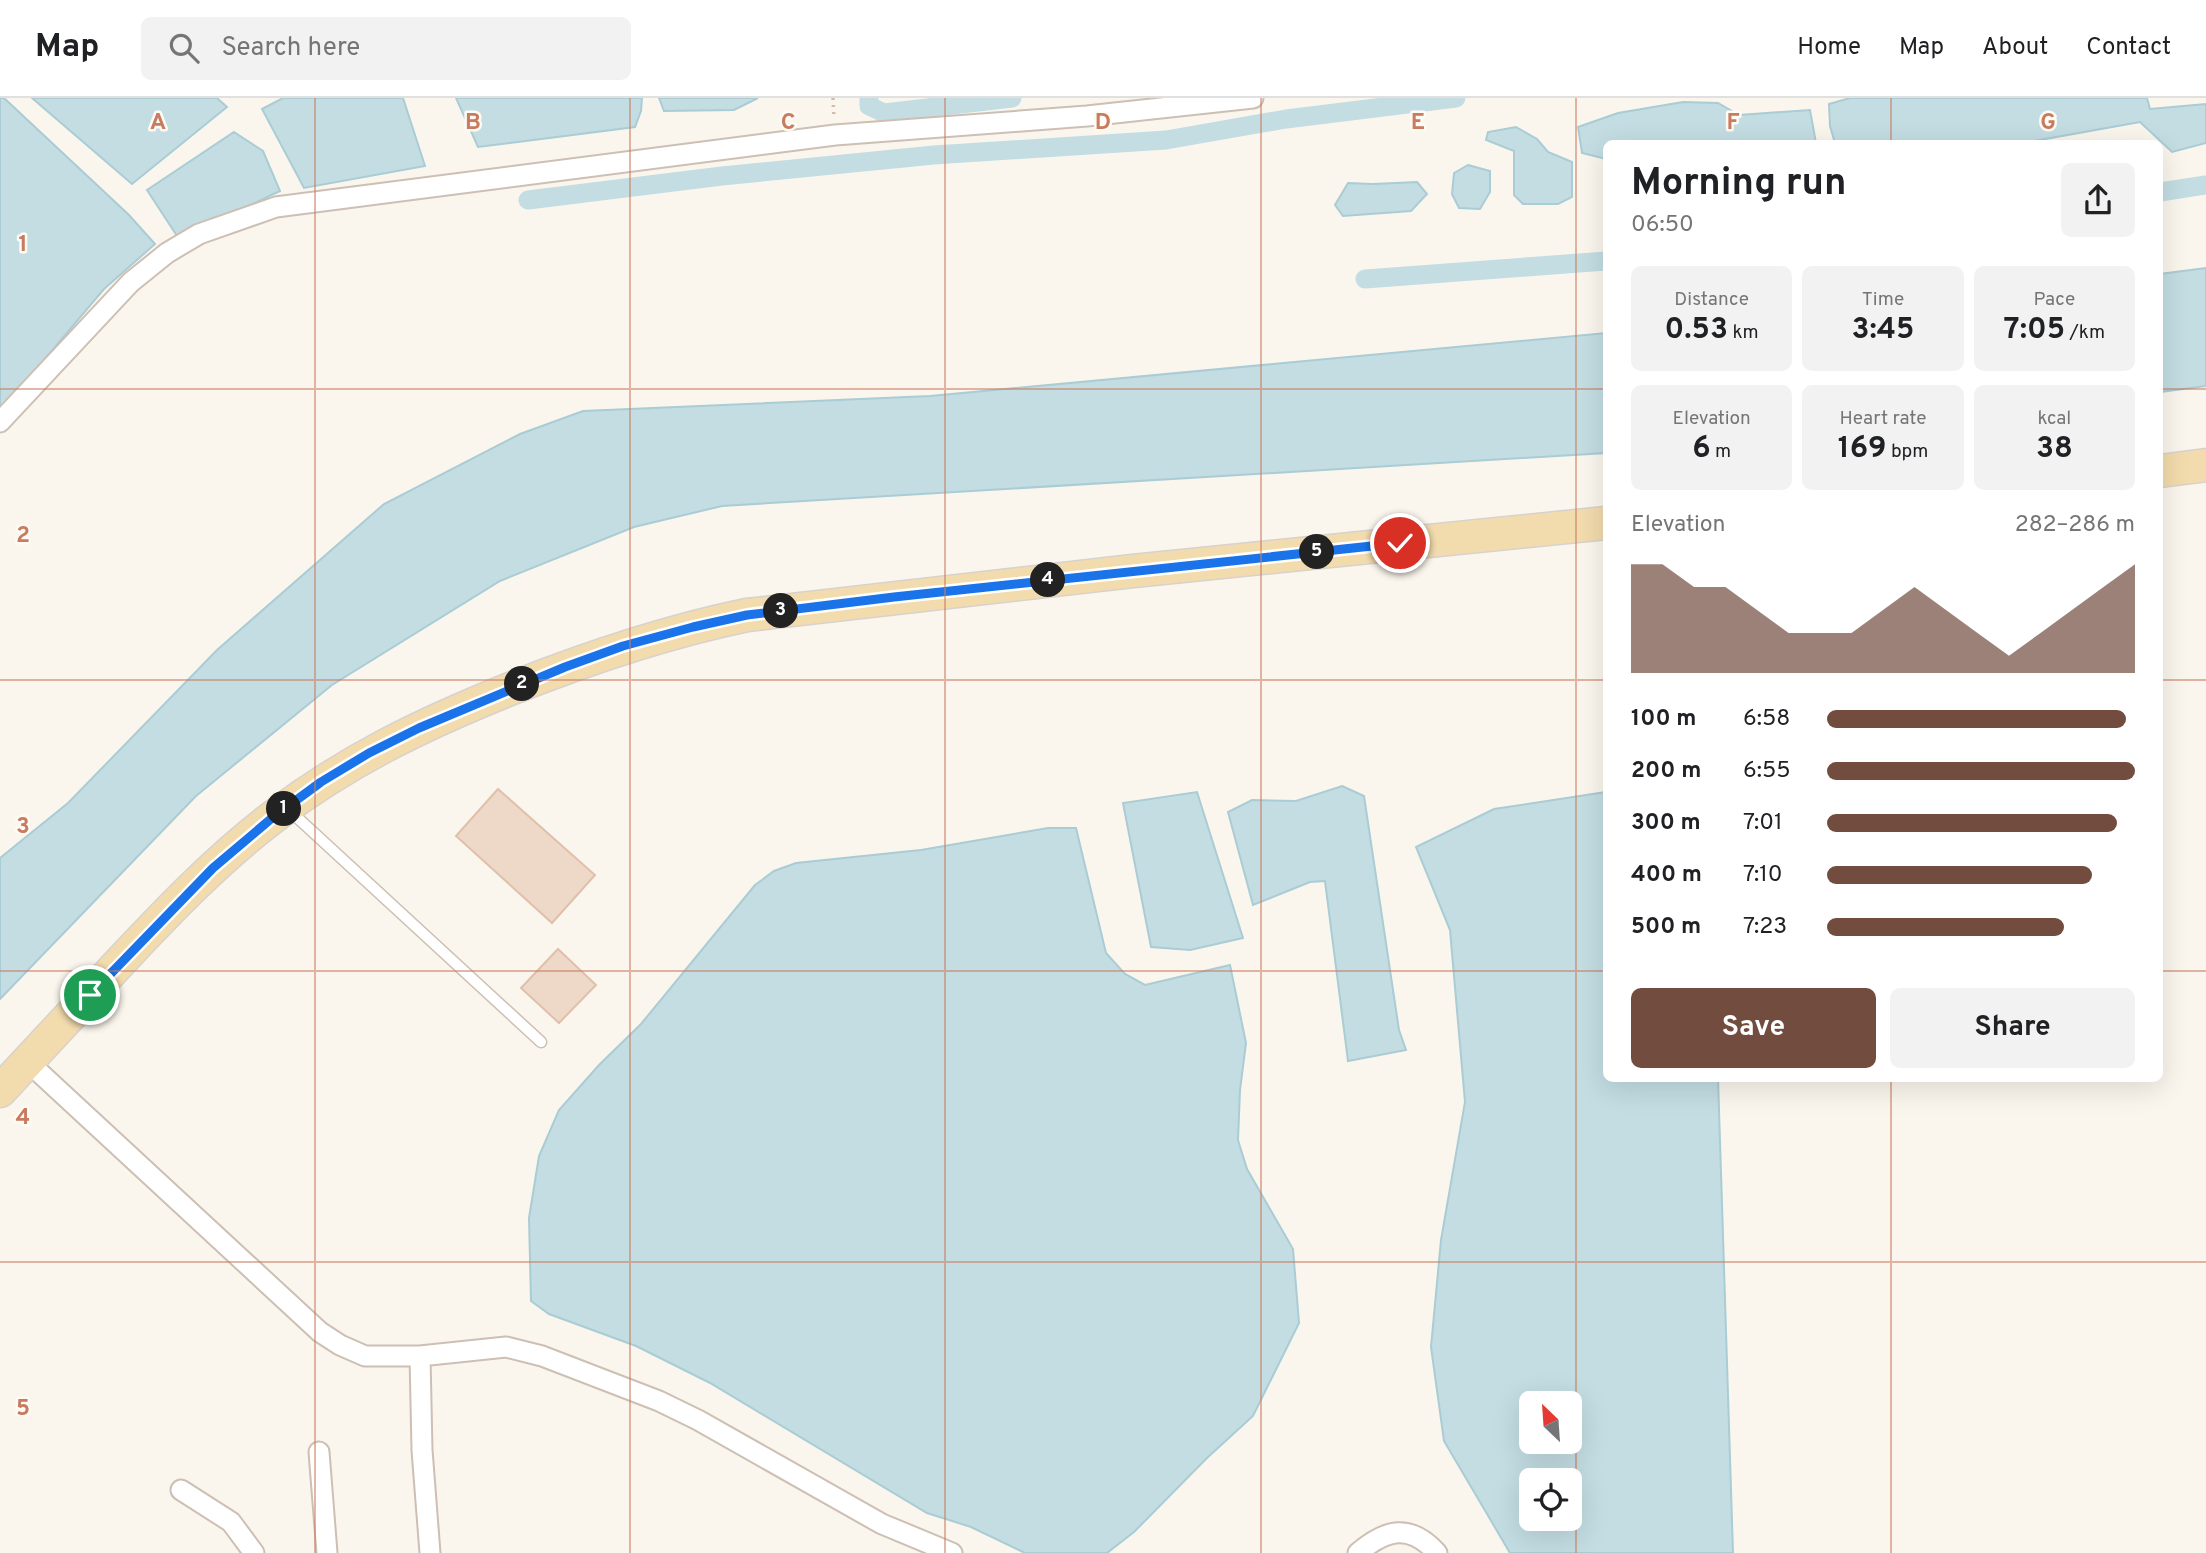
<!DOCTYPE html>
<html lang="en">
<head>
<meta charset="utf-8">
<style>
  :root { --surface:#fff; --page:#f2f2f2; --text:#202124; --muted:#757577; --line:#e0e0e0; --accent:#724c3f }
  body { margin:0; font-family:Overpass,sans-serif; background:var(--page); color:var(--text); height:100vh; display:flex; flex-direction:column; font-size:26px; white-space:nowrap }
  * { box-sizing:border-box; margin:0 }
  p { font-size:23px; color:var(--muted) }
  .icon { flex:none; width:38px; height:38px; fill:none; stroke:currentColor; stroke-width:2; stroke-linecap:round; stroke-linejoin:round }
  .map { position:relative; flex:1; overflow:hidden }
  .details { position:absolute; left:1603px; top:42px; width:560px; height:942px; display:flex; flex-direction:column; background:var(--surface); border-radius:10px; box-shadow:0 7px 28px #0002 }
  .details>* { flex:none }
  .needle { width:46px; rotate:335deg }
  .tools { position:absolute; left:1519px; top:1293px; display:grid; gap:14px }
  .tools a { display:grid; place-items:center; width:63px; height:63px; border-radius:10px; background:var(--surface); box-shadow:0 7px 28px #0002; font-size:35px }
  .pin { position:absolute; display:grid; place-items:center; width:60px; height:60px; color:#fff; margin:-30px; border:4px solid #fff; border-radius:50%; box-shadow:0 2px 7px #0007 }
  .km { position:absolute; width:35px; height:35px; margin:-18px; border-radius:50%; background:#222; color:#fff; font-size:19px; line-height:35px; text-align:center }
  .round { display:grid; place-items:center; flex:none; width:74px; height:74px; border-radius:10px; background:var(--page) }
  .headline { display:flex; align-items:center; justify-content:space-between; height:119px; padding:0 28px }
  h1 { font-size:38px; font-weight:700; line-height:52px }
  .figures { display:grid; grid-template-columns:repeat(3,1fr); gap:10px; height:119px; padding:7px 28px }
  .figures div { display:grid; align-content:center; border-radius:10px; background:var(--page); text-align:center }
  .figures b { font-size:30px; font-weight:700 }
  .figures small { font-size:19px; font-weight:400 }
  .figures p { font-size:19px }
  .chart { height:196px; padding:14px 28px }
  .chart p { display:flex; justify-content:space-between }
  .chart svg { width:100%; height:126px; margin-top:7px; fill:var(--accent); opacity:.7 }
  .cta { display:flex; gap:14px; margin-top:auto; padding:14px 28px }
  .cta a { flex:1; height:80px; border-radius:10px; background:var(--accent); color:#fff; font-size:28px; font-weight:700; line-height:80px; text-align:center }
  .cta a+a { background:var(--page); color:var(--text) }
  ul { padding:0 28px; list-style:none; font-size:23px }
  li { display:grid; grid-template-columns:112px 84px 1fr; align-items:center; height:52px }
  li i { height:18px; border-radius:9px; background:var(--accent) }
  header { display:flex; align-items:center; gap:42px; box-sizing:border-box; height:98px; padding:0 35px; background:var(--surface); border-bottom:2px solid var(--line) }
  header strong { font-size:33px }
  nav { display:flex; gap:38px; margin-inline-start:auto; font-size:24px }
  .search { width:490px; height:63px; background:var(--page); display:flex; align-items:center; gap:18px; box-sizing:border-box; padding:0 24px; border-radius:10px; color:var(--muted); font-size:26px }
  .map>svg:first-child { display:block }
  .water { fill:#c3dde3; stroke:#aaccd4; stroke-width:2; fill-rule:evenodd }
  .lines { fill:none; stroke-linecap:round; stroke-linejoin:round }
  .canal { stroke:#c3dde3; stroke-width:19 }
  .building { fill:#eed8c7; stroke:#dfc0aa; stroke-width:2 }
  .lane-casing { stroke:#cdbfb3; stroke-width:13 }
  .street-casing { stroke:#cdbfb3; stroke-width:23 }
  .primary-casing { stroke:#d8d2ce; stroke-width:35 }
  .path { stroke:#d3bcaa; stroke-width:3.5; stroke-dasharray:2 5; stroke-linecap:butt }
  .lane { stroke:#fff; stroke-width:10 }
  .street { stroke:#fff; stroke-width:19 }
  .primary { stroke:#f2dbad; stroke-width:32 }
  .route-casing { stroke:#fff; stroke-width:14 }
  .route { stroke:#1a73e8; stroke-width:9 }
  .grid { fill:none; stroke:#c87b5e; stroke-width:2; stroke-opacity:0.55 }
  .grid-label { font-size:23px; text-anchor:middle; font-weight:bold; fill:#c87b5e; stroke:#fefaf4; stroke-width:5; stroke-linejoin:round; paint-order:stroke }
</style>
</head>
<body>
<header>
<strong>Map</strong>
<div class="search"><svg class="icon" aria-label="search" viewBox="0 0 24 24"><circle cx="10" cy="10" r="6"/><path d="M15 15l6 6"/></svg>Search here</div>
<nav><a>Home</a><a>Map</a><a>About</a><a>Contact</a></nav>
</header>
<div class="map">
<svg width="2206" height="1455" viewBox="0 0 2206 1455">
  <rect width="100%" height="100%" fill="#fbf6ed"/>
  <!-- water -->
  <path class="water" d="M 0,0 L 4,0 L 129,117 L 155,146 L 104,191 L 0,314 Z
    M 32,0 L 217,0 L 227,9 L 132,86 Z
    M 283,0 L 403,0 L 425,68 L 304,90 L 262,11 Z
    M 456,0 L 642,0 L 641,13 L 635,29 L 478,49 Z
    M 659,0 L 758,0 L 734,12 L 664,13 Z
    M 1850,0 L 2147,0 L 2150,11 L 2206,6 L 2206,45 L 2172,54 L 2140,24 L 2023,45 L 1835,45 L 1830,28 L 1829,6 Z
    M 1683,4 L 1718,5 L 1739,17 L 1810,12 L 1816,45 L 1606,46 L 1606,61 L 1582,55 L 1578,29 L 1618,15 Z
    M 1516,29 L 1537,41 L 1548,54 L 1572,64 L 1572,99 L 1558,106 L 1523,106 L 1514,97 L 1514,53 L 1486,42 L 1488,34 Z
    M 234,34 L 263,53 L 280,93 L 179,141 L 147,92 Z
    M 1468,67 L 1490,73 L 1490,94 L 1480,111 L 1459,110 L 1452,96 L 1454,75 Z
    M 1417,84 L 1427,96 L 1411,113 L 1343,118 L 1335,107 L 1348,85 L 1373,86 Z
    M 2206,170 L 2206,288 L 2160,294 L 2160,176 Z
    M 1606,235 L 1606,355 L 722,408 L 634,429 L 500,483 L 332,587 L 196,698 L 0,901 L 0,760 L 68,705 L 217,552 L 384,406 L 520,336 L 583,313 L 930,298 Z
    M 1342,688 L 1364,698 L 1399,932 L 1406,952 L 1348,963 L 1325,783 L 1310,784 L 1253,807 L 1228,714 L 1252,702 L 1296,703 Z
    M 1197,694 L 1243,840 L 1190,852 L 1151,849 L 1123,705 Z
    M 1606,694 L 1606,980 L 1718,980 L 1733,1455 L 1510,1455 L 1444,1343 L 1431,1249 L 1441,1142 L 1465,1004 L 1450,832 L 1416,749 L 1494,711 ZM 1531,1306 L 1570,1306 L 1570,1344 L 1531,1344 ZM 1531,1382 L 1570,1382 L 1570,1421 L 1531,1421 Z
    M 1048,730 L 1076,730 L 1106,855 L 1125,876 L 1145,887 L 1230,867 L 1246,945 L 1240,992 L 1238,1042 L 1247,1071 L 1293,1151 L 1299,1225 L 1253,1318 L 1207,1360 L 1134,1434 L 1107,1455 L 1025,1455 L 971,1429 L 927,1415 L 710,1285 L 636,1248 L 549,1216 L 531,1203 L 529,1120 L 539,1058 L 559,1012 L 599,967 L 641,926 L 755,787 L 774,773 L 796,765 L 921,752 Z"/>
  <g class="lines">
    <!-- canal -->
    <path class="canal" d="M 869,0 L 869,8 L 884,15 L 1012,0
      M 2160,94 L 2206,87
      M 528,102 L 722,78 L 934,57 L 1166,42 L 1286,21 L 1456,0
      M 1365,181 L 1606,163"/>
  </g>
  <!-- building -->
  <path class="building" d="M 498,691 L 595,777 L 552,825 L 456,738 Z
    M 558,851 L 596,887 L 559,925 L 521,890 Z"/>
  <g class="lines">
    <defs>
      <path id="lane" d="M 289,712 L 541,944"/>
      <path id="street" d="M 0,324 L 131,184 L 167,155 L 199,136 L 276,109 L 835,37 L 1087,18 L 1253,0
        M 28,964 L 320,1234 L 340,1247 L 365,1258 L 420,1258 L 506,1249 L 542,1258 L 659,1303 L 698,1322 L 882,1426 L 952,1455
        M 420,1258 L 422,1352 L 430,1455
        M 319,1354 L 327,1455
        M 181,1392 L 231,1424 L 254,1455
        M 1358,1455 C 1386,1431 1410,1425 1437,1455"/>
      <path id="primary" d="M 2160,373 L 2206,367
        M 0,993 C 41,949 82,905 123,861 C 170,811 218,761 273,719 C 348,662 423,626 510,591 C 588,560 665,534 747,517 L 1133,473 L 1606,425"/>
    </defs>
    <!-- lane casing -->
    <use href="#lane" class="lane-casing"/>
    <!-- street casing -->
    <use href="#street" class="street-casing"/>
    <!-- primary casing -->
    <use href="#primary" class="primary-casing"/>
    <!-- path -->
    <path class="path" d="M 833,0 L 834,21"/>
    <!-- lane -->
    <use href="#lane" class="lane"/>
    <!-- street -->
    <use href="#street" class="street"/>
    <!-- primary -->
    <use href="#primary" class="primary"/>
  </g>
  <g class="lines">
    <defs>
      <path id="route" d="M 90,897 L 213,770 L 272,720 L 321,684 L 369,655 L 419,630 L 565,569 L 623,548 L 693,529 L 747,517 L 894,499 L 1400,445"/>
    </defs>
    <!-- route casing -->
    <use href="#route" class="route-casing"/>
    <!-- route -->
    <use href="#route" class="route"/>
  </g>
  <!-- grid -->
  <path class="grid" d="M 315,0 L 315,1455M 630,0 L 630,1455M 945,0 L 945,1455M 1261,0 L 1261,1455M 1576,0 L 1576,1455M 1891,0 L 1891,46M 0,291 L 1606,291M 2160,291 L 2206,291M 0,582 L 1606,582M 2160,582 L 2206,582M 0,873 L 1606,873M 2160,873 L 2206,873M 1891,980 L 1891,1455M 0,1164 L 2206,1164"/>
  <g class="grid-label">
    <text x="158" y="31">A</text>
    <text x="473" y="31">B</text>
    <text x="788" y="31">C</text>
    <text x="1103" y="31">D</text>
    <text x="1418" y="31">E</text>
    <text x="1733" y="31">F</text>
    <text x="2048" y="31">G</text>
    <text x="23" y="153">1</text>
    <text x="23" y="444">2</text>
    <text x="23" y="735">3</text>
    <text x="23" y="1026">4</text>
    <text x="23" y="1317">5</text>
  </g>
</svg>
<div class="tools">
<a><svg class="needle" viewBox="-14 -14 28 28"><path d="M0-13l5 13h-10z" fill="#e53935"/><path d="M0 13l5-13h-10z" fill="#757577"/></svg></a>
<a><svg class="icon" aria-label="locate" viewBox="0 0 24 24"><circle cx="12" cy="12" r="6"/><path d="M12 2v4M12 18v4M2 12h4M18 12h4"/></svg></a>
</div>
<div class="pin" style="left:90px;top:897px;background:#1e9e55"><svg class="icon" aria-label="arrive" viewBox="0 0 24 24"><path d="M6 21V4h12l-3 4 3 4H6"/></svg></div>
<div class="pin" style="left:1400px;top:445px;background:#d93025"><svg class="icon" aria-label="check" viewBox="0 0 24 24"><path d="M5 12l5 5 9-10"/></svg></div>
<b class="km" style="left:284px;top:711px">1</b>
<b class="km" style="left:522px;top:586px">2</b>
<b class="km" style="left:781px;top:513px">3</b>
<b class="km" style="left:1048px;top:482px">4</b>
<b class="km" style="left:1317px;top:454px">5</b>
<section class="details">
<div class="headline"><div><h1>Morning run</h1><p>06:50</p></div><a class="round"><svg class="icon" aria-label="share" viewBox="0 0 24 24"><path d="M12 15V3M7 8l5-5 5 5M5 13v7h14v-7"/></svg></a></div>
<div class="figures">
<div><p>Distance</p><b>0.53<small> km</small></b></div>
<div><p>Time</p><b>3:45</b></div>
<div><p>Pace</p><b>7:05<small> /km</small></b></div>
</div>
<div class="figures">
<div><p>Elevation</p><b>6<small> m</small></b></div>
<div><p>Heart rate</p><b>169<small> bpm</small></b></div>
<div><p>kcal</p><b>38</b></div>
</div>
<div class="chart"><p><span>Elevation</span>282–286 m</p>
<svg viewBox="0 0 160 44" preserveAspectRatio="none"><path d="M0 44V6L10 6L20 14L30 14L40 22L50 30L60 30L70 30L80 22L90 14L100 22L110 30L120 38L130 30L140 22L150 14L160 6V44z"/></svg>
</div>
<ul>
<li><b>100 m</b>6:58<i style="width:97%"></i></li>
<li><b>200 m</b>6:55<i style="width:100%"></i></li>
<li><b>300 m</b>7:01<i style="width:94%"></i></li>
<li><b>400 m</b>7:10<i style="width:86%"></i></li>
<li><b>500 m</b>7:23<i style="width:77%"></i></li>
</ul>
<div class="cta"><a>Save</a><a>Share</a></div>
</section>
</div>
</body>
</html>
